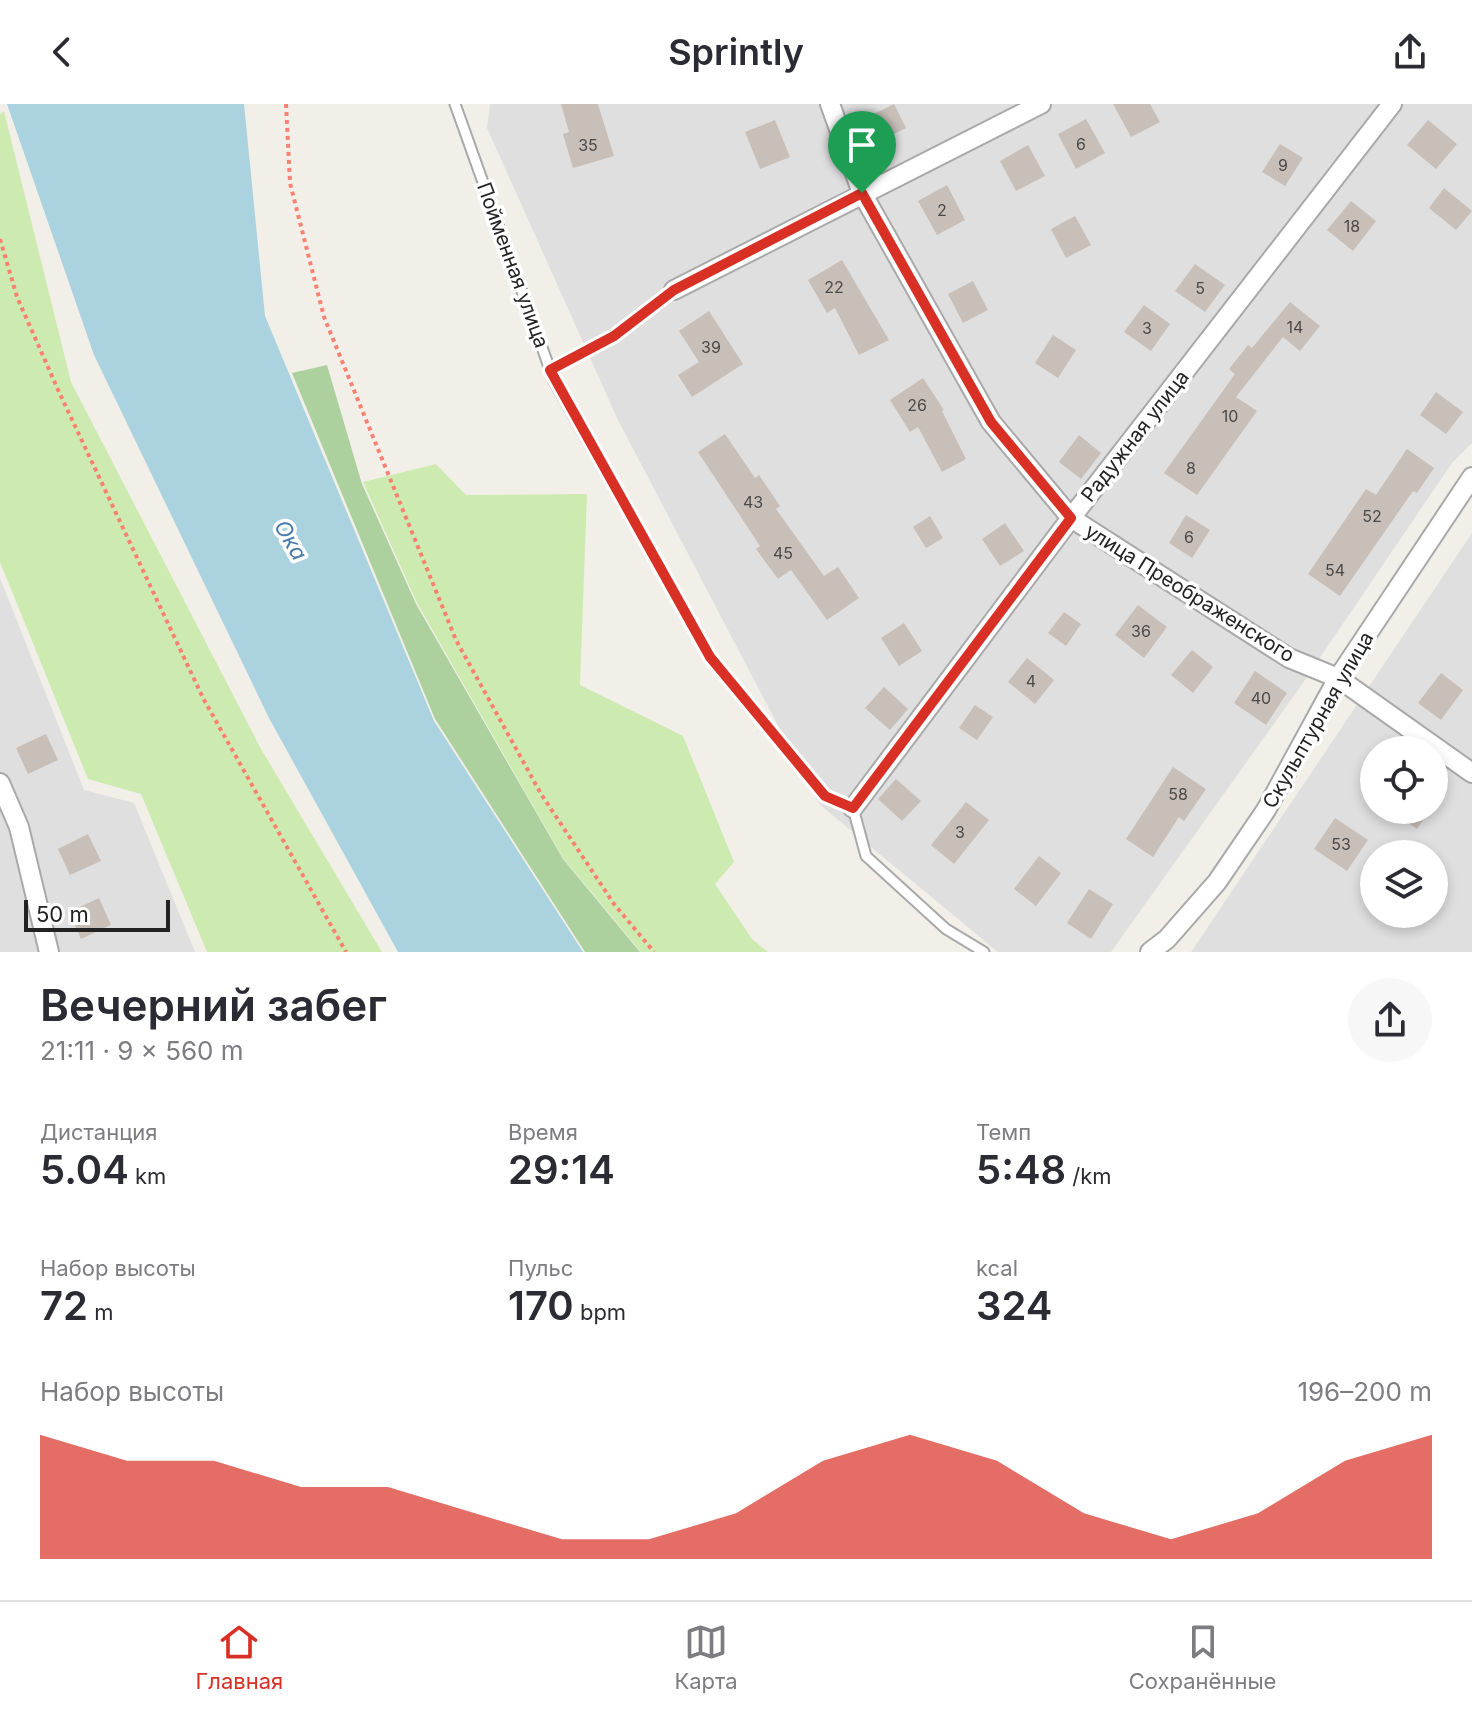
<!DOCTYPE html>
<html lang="ru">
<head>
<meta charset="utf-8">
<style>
  :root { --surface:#fff; --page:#f7f7f7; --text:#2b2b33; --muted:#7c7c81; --line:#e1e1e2; --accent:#d93025 }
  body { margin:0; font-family:Inter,sans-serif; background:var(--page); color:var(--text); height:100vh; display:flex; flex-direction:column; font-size:30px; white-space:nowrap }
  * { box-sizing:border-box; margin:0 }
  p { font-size:26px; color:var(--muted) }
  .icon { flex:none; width:44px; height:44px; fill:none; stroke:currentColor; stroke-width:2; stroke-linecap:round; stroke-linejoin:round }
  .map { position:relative; height:848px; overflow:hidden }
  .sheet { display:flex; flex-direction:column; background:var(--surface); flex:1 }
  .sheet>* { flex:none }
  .tools { position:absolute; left:1360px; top:632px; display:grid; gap:16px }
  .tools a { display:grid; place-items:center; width:88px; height:88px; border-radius:50%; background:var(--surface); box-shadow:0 4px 12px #0003; font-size:40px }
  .scale { position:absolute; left:24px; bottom:20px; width:146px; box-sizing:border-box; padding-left:8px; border:4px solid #222; border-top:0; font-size:22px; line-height:28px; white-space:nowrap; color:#222; -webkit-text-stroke:6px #fff; paint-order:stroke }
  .pin { position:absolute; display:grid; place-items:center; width:68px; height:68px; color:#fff; margin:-82px -34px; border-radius:50% 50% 50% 0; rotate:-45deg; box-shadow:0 0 8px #0007 }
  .pin .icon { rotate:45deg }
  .round { display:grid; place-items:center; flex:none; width:84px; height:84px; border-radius:42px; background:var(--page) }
  .summary { display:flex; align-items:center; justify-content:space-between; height:136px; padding:0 40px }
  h1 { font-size:44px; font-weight:600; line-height:60px }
  .stats { display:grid; grid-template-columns:repeat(3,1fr); gap:12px; height:136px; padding:8px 40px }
  .stats div { display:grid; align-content:center }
  .stats b { font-size:40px; font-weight:600 }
  .stats small { font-size:22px; font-weight:400 }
  .stats p { font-size:22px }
  .chart { height:224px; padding:16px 40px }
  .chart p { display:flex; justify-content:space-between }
  .chart svg { width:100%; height:144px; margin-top:8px; fill:var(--accent); opacity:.7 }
  header { display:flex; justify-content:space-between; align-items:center; height:104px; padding:0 40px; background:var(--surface); font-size:36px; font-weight:600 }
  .tab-bar { display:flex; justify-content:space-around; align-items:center; height:112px; border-top:2px solid var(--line); background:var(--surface); font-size:22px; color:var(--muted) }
  .tab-bar a { display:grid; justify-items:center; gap:4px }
  .tab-bar .on { color:var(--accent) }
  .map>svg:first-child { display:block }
  .residential { fill:#e0dfdf; fill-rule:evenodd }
  .grass { fill:#cdebb0 }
  .forest { fill:#add19e }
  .water { fill:#aad3df }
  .building { fill:#c7bfb8 }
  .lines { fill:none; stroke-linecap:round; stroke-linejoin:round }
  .service-casing { stroke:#a9a9a9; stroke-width:13 }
  .minor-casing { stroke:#a9a9a9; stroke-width:22 }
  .path { stroke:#fa8072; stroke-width:4; stroke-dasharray:4 4; stroke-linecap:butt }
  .service { stroke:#fff; stroke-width:9 }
  .minor { stroke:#fff; stroke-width:18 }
  .route-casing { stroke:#fff; stroke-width:16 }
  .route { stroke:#d93025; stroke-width:10 }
  .labels { text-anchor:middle; stroke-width:7; stroke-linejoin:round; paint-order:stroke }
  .number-label { font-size:16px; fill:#4b4948 }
  .street-label { font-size:20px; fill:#222; stroke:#fff }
  .water-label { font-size:22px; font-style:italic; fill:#4a7aab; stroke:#fff }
</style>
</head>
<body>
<header><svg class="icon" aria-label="back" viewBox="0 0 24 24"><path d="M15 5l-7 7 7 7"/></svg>Sprintly<svg class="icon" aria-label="share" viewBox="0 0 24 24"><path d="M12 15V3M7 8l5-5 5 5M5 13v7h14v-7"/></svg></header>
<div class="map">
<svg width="1472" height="848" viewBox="0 0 1472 848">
  <rect width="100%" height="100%" fill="#f2efe9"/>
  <!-- residential -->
  <path class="residential" d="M 490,0 L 1472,0 L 1472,339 L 1452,359 L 1298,586 L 1111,848 L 998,848 L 819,700 L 618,316 L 487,24 Z
    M 1472,429 L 1472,848 L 1191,848 ZM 1374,646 L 1434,646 L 1434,706 L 1374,706 ZM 1374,750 L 1434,750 L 1434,810 L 1374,810 Z
    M 0,474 L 84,686 L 134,699 L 195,848 L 0,848 Z"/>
  <!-- grass -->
  <path class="grass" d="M 4,7 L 71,278 L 261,645 L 382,848 L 207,848 L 141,690 L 88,675 L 0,458 L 0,10 Z
    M 436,360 L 466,391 L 587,390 L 580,581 L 683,632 L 734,758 L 715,780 L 752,835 L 768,848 L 641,848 L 563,754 L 417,499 L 363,378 Z"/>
  <!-- forest -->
  <path class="forest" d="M 327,261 L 362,380 L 416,500 L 563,755 L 640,848 L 585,848 L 435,615 L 292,269 Z"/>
  <!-- water -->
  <path class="water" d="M 7,0 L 244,0 L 265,212 L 434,617 L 583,848 L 398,848 L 269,614 L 94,251 Z"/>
  <!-- building -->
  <path class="building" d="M 561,0 L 598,0 L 614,52 L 573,64 L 563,30 L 569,28 Z
    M 894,0 L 906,24 L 878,38 L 866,14 Z
    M 1113,0 L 1150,0 L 1160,18 L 1131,33 Z
    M 1086,15 L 1105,49 L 1076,65 L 1058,30 Z
    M 775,16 L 790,53 L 760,65 L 745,28 Z
    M 1428,16 L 1457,40 L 1436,65 L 1407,41 Z
    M 1280,40 L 1303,54 L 1285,82 L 1262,68 Z
    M 1028,41 L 1045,72 L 1016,87 L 1000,57 Z
    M 947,81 L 965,116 L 937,131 L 918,97 Z
    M 1444,84 L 1472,107 L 1456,126 L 1429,104 Z
    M 1351,97 L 1376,117 L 1353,147 L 1327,126 Z
    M 1075,112 L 1091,141 L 1066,154 L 1051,125 Z
    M 842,156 L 889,236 L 859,251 L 835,204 L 827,209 L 808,176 Z
    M 1195,160 L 1225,181 L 1205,208 L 1175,187 Z
    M 973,177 L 988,206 L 963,219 L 948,190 Z
    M 1290,198 L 1320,222 L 1300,247 L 1283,233 L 1236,293 L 1257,307 L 1197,391 L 1164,369 L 1235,270 L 1229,265 L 1248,241 L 1252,244 Z
    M 1144,201 L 1170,220 L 1151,247 L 1124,228 Z
    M 709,207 L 743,260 L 692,293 L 678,271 L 699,258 L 679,227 Z
    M 1053,231 L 1076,246 L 1058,274 L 1035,259 Z
    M 923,274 L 944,306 L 942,307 L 966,355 L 942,368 L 918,323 L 910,328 L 890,296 Z
    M 1436,288 L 1463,308 L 1446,330 L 1420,311 Z
    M 725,330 L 755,374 L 759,371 L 780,402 L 776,405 L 824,472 L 838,463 L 859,494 L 827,516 L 791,466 L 778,475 L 756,445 L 760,442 L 698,348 Z
    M 1079,331 L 1101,349 L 1081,375 L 1059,358 Z
    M 1407,345 L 1434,364 L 1417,389 L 1413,387 L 1340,492 L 1308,470 L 1366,385 L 1376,391 Z
    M 1186,411 L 1210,426 L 1192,454 L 1169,439 Z
    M 930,412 L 943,434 L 926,444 L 913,423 Z
    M 1005,419 L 1024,447 L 1000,462 L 982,435 Z
    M 1138,501 L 1167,523 L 1144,554 L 1115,531 Z
    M 1064,508 L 1081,520 L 1066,542 L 1048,529 Z
    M 904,519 L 922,547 L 899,562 L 881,534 Z
    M 1192,546 L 1213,563 L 1193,589 L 1171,571 Z
    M 1027,554 L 1054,576 L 1035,600 L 1008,578 Z
    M 1255,567 L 1287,589 L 1266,621 L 1234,599 Z
    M 1441,569 L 1463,586 L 1441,616 L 1418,599 Z
    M 884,583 L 908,605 L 890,626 L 865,604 Z
    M 975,601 L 993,613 L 977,636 L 959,624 Z
    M 46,630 L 58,656 L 28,670 L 16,644 Z
    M 1173,663 L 1206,685 L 1184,717 L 1179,713 L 1153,753 L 1126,735 Z
    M 896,675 L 921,697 L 902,717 L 878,695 Z
    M 966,698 L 989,716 L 954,760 L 931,741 Z
    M 1390,706 L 1430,706 L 1417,725 Z
    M 1335,714 L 1368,736 L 1347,767 L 1314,745 Z
    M 88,730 L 101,757 L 70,771 L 58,745 Z
    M 1039,752 L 1061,769 L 1036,802 L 1014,785 Z
    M 1089,785 L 1113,800 L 1091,835 L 1067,819 Z
    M 99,794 L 111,821 L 81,835 L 69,808 Z"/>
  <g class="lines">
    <defs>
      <path id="service" d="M 455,0 L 554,277 L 710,553 L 825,692 L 853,704 L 866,752 L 946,825 L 984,848"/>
      <path id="minor" d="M 830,0 L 862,89 L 991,318 L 1071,414 L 1289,554 L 1338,574 L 1472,669
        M 674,186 L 1041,0
        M 0,679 L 19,723 L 49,848
        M 853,704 L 1071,414 L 1392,0
        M 1150,848 L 1167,835 L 1217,778 L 1266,706 L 1338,574 L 1472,373"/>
    </defs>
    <!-- service casing -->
    <use href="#service" class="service-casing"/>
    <!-- minor casing -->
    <use href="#minor" class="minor-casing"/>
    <!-- path -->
    <path class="path" d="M 286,0 L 290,79 L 324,213 L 456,536 L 541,690 L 614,800 L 654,848
      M 0,135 L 17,193 L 59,288 L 203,594 L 346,848
      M 560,261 L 614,232 L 660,197"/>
    <!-- service -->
    <use href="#service" class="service"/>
    <!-- minor -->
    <use href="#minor" class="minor"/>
  </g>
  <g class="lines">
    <defs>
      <path id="route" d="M 862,89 L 991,318 L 1071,414 L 853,704 L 825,692 L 710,553 L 550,266 L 614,232 L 674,186 Z"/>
    </defs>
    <!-- route casing -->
    <use href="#route" class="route-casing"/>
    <!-- route -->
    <use href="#route" class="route"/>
  </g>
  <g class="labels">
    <!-- number labels -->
    <g class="number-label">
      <text x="1081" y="46">6</text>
      <text x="588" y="47">35</text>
      <text x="1283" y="67">9</text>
      <text x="942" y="112">2</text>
      <text x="1352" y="128">18</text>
      <text x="834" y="189">22</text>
      <text x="1200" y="190">5</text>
      <text x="1295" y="229">14</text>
      <text x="1147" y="230">3</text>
      <text x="711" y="249">39</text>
      <text x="917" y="307">26</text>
      <text x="1230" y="318">10</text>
      <text x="1191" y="370">8</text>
      <text x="753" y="404">43</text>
      <text x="1372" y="418">52</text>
      <text x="1189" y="439">6</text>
      <text x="783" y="455">45</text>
      <text x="1335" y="472">54</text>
      <text x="1141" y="533">36</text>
      <text x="1031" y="583">4</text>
      <text x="1261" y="600">40</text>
      <text x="1178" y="696">58</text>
      <text x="960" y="734">3</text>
      <text x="1341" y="746">53</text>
    </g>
    <!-- street labels -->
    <g class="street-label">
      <text transform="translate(513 161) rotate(70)" y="7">Пойменная улица</text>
      <text transform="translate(1135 332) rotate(-52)" y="7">Радужная улица</text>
      <text transform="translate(1190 489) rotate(32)" y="7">улица Преображенского</text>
      <text transform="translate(1318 616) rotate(-60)" y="7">Скульптурная улица</text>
    </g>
    <!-- water labels -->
    <g class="water-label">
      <text transform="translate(291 436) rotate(60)" y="8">Ока</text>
    </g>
  </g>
</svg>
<div class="tools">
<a><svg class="icon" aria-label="locate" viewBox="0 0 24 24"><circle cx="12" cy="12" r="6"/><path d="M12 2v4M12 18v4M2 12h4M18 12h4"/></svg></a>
<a><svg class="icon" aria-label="layers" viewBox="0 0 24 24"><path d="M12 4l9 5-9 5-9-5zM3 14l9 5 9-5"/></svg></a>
</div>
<div class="scale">50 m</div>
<div class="pin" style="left:862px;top:89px;background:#1e9e55"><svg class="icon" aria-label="arrive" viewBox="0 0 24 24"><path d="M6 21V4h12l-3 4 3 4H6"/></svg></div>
</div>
<section class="sheet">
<div class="summary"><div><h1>Вечерний забег</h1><p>21:11 · 9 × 560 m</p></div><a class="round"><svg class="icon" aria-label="share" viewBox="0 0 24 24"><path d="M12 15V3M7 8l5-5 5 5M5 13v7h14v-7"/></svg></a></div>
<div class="stats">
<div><p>Дистанция</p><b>5.04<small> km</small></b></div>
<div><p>Время</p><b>29:14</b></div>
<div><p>Темп</p><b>5:48<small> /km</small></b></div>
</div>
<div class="stats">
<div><p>Набор высоты</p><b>72<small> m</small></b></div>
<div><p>Пульс</p><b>170<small> bpm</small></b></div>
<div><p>kcal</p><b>324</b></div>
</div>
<div class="chart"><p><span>Набор высоты</span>196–200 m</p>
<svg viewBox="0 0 160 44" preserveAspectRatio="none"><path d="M0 44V6L10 14L20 14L30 22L40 22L50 30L60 38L70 38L80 30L90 14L100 6L110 14L120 30L130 38L140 30L150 14L160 6V44z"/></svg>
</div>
</section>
<nav class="tab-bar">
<a class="on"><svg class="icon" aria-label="home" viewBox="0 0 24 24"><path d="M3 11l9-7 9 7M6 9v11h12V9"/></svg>Главная</a>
<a><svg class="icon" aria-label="map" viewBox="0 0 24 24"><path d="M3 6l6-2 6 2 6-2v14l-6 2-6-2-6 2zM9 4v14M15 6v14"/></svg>Карта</a>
<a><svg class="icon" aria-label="saved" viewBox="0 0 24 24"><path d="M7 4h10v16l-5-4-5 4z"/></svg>Сохранённые</a>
</nav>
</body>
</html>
